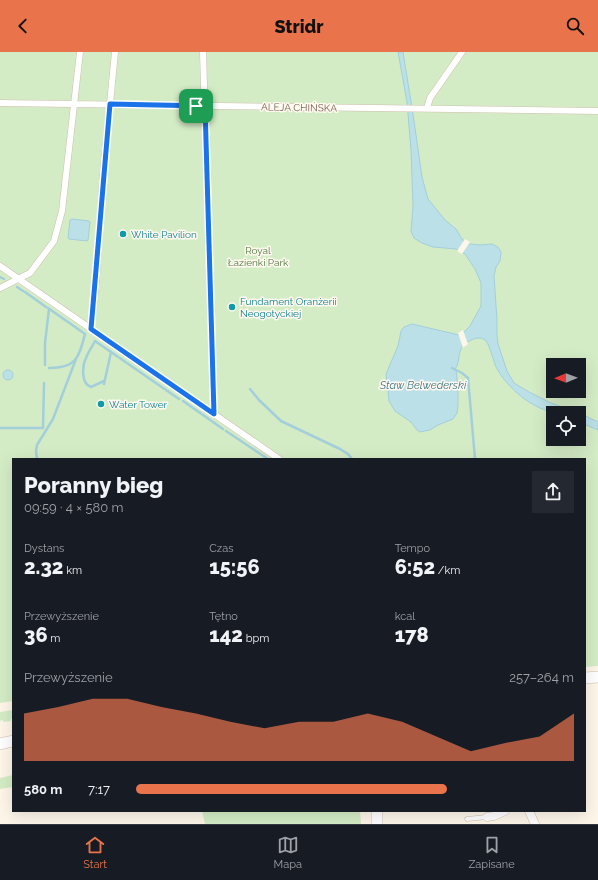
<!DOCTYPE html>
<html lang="pl">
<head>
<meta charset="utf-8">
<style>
  :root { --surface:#171b24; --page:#242831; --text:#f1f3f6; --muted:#9ea1a6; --line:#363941; --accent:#e9744c }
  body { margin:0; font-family:Raleway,sans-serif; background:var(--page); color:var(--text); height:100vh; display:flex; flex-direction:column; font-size:15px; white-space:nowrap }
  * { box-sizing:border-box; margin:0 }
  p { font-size:13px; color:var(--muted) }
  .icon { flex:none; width:22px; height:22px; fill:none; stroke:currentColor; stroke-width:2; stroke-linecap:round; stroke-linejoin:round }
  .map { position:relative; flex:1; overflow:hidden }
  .sheet { position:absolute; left:12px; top:406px; width:574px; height:354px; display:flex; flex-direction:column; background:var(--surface); border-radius:0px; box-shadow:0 4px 16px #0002 }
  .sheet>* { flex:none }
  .needle { width:26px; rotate:269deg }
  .tools { position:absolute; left:546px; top:306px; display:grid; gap:8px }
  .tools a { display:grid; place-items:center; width:40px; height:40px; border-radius:0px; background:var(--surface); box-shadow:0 4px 16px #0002; font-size:20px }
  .pin { position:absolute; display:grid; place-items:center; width:34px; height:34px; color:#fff; margin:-17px; border-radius:8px; box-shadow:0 2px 6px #0006 }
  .round { display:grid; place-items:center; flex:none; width:42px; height:42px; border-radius:0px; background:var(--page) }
  .summary { display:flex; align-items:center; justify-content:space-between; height:68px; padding:0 12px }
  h1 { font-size:22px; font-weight:800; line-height:30px }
  .figures { display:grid; grid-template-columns:repeat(3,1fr); gap:6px; height:68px; padding:4px 12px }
  .figures div { display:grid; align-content:center }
  .figures b { font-size:20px; font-weight:800 }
  .figures small { font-size:11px; font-weight:400 }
  .figures p { font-size:11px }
  .chart { height:112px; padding:8px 12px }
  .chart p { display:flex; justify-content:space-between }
  .chart svg { width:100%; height:72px; margin-top:4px; fill:var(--accent); opacity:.7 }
  ul { padding:0 12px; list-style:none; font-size:13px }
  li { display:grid; grid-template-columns:64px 48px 1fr; align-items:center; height:30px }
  li i { height:10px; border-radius:5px; background:var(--accent) }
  header { display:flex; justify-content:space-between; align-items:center; height:52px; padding:0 12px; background:var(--accent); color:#111; font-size:18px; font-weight:800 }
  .dock { display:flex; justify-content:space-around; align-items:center; height:56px; border-top:1px solid var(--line); background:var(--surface); font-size:11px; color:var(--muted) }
  .dock a { display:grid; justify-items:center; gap:2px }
  .dock .on { color:var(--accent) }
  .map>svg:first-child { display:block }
  .green { fill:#d4ecc6; fill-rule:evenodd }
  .water { fill:#bce0e8; stroke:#a2cfda }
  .pier { fill:#fdf6e9 }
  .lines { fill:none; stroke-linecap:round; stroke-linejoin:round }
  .stream { stroke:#a2cfda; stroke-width:2.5 }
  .service-casing { stroke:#d0bead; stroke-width:5 }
  .pedestrian-casing { stroke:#d0bead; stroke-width:7 }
  .minor-casing { stroke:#d0bead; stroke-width:9 }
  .tertiary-casing { stroke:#d0bead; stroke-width:12 }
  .service { stroke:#fff; stroke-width:4 }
  .pedestrian { stroke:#fff; stroke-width:6 }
  .minor { stroke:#fff; stroke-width:8 }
  .tertiary { stroke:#fff; stroke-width:11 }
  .route-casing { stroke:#fff; stroke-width:8 }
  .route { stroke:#1a73e8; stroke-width:5 }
  .culture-dot { fill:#0f9aa8; stroke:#fff9f0; stroke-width:1.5 }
  .labels { text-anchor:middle; stroke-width:3; stroke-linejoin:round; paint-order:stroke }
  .street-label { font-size:10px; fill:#795d4b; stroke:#fff9f0 }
  .culture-label { font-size:10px; fill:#0d838f; stroke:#fff9f0; text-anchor:start }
  .park-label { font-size:10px; fill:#4f7940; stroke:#fff9f0 }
  .water-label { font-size:11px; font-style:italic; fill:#417785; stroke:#fff9f0 }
</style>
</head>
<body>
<header><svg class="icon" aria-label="back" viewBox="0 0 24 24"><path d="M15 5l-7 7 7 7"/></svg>Stridr<svg class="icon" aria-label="search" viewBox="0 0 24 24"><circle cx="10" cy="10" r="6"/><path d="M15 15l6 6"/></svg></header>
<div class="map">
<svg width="598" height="772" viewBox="0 0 598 772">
  <rect width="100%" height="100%" fill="#fdf6e9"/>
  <!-- green -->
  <path class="green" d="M 0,0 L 598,0 L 598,614 L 585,615 L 585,407 L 13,407 L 13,649 L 0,651 ZM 553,313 L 579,313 L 579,339 L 553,339 ZM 553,361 L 579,361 L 579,387 L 553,387 Z
    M 13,658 L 13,666 L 11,667 L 11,669 L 3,670 L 3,668 L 0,669 L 0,660 Z
    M 13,718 L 13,735 L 0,737 L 0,726 L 13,723 Z
    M 202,759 L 360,759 L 361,772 L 205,772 Z"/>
  <!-- water -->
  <path class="water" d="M 398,0 L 403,0 L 413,62 L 422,125 L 428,147 L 445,168 L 456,177 L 462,187 L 469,192 L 479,193 L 492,192 L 498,195 L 501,200 L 500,209 L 496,215 L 494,224 L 497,268 L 497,282 L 498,292 L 507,319 L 514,331 L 529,340 L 551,351 L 579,361 C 572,361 564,362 557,361 C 533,358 507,336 496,315 C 493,308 490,294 486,289 C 481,283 472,287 466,291 C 456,298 461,311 455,317 L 456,318 L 458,335 L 458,353 L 457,361 L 453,367 L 438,373 L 430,378 L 420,380 L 417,378 L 411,370 L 395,359 L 389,349 L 386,322 L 398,294 L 401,279 L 404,275 L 412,272 L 459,283 L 464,280 L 470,274 L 481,254 L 481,231 L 475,217 L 465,202 L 456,197 L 433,195 L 422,191 L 414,186 L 411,179 L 413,154 L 411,98 L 407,50 Z
    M 72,167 L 89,169 L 90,170 L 88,188 L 87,189 L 69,187 L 68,186 L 70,168 Z
    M3 323a5 5 0 1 1 10 0a5 5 0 1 1-10 0Z
    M 579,361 L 598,370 L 598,378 L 579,370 Z"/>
  <!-- pier -->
  <path class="pier" d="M 465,187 L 470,190 L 462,202 L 457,199 Z
    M 463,278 L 468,292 L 463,296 L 458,281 Z"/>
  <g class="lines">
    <!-- stream -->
    <path class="stream" d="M 0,225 L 4,227
      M 17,235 L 23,239
      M 25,240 L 46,255
      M 48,256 L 85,282
      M 95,289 L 179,347
      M 95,289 C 92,295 88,300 86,306 C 82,314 81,332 91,335 L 104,329
      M 45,313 L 45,291 L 49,257
      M 49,316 C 76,316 79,306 85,282
      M 452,316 L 462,321 L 468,326 L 475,407
      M 104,332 L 111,300
      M 250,337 L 259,348 L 281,369 L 340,397 L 348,402 L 352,407
      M 183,349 L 223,377
      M 0,376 L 43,376 L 44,331
      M 226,379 L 268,407
      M 37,407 L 36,399 L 37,393 L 53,367 L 76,307"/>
    <defs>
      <path id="service" d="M 467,767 L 487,765"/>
      <path id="pedestrian" d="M 203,0 L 214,362
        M 0,51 L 598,59
        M 427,56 L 430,46 L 462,0
        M 0,214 L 279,407
        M 0,236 L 30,221 L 54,189 L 62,159 L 80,0
        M 91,277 L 96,230 L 103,124 L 115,0"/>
      <path id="minor" d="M 529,759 L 535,772
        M 487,765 L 494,764 L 505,759"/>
      <path id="tertiary" d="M 585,626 L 598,625
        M 0,692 L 13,689
        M 377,759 L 377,772"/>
    </defs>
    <!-- service casing -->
    <use href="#service" class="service-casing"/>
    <!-- pedestrian casing -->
    <use href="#pedestrian" class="pedestrian-casing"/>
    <!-- minor casing -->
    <use href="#minor" class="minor-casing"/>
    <!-- tertiary casing -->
    <use href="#tertiary" class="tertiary-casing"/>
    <!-- service -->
    <use href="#service" class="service"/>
    <!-- pedestrian -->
    <use href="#pedestrian" class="pedestrian"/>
    <!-- minor -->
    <use href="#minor" class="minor"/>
    <!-- tertiary -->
    <use href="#tertiary" class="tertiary"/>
  </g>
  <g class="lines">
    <defs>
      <path id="route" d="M 110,52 L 205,54 L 214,362 L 91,277 Z"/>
    </defs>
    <!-- route casing -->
    <use href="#route" class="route-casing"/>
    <!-- route -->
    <use href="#route" class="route"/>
  </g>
  <!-- markers -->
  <g class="culture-dot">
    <circle cx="123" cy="182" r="4"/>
    <circle cx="232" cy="255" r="4"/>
    <circle cx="101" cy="352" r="4"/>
  </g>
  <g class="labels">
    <!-- street labels -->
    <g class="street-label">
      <text transform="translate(299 55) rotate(1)" y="4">ALEJA CHIŃSKA</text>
    </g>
    <!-- culture labels -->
    <g class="culture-label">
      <text x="131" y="186">White Pavilion</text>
      <text x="240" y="253">Fundament Oranżerii<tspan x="240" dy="12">Neogotyckiej</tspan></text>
      <text x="109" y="356">Water Tower</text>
    </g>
    <!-- park labels -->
    <g class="park-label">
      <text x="258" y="202">Royal<tspan x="258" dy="12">Łazienki Park</tspan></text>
    </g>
    <!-- water labels -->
    <g class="water-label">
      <text x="423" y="337">Staw Belwederski</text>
    </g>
  </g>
</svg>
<div class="tools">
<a><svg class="needle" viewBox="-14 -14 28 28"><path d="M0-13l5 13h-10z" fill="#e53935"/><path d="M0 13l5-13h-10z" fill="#9ea1a6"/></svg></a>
<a><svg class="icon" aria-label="locate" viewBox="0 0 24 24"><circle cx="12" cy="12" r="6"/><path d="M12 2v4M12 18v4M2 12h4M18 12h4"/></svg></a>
</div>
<div class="pin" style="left:196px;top:54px;background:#1e9e55"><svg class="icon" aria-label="arrive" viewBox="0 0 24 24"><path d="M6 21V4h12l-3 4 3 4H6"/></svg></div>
<section class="sheet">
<div class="summary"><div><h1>Poranny bieg</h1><p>09:59 · 4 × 580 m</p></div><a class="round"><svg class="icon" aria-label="share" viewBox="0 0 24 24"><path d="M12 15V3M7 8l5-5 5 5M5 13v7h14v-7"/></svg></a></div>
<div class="figures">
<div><p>Dystans</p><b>2.32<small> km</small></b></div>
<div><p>Czas</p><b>15:56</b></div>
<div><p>Tempo</p><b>6:52<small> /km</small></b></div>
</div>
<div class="figures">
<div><p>Przewyższenie</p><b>36<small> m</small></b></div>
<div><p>Tętno</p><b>142<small> bpm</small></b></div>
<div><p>kcal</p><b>178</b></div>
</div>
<div class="chart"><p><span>Przewyższenie</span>257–264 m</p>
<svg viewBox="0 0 160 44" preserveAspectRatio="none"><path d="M0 44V15L10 11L20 6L30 6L40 11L50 15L60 20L70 24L80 20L90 20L100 15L110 20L120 29L130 38L140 33L150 29L160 15V44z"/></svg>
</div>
<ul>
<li><b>580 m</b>7:17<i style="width:71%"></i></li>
</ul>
</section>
</div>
<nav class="dock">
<a class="on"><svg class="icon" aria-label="home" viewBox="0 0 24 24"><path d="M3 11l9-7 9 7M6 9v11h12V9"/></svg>Start</a>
<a><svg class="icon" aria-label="map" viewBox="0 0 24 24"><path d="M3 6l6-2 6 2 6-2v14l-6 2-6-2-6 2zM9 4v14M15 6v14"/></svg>Mapa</a>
<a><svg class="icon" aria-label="saved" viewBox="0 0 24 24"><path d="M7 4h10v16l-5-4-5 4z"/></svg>Zapisane</a>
</nav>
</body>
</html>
